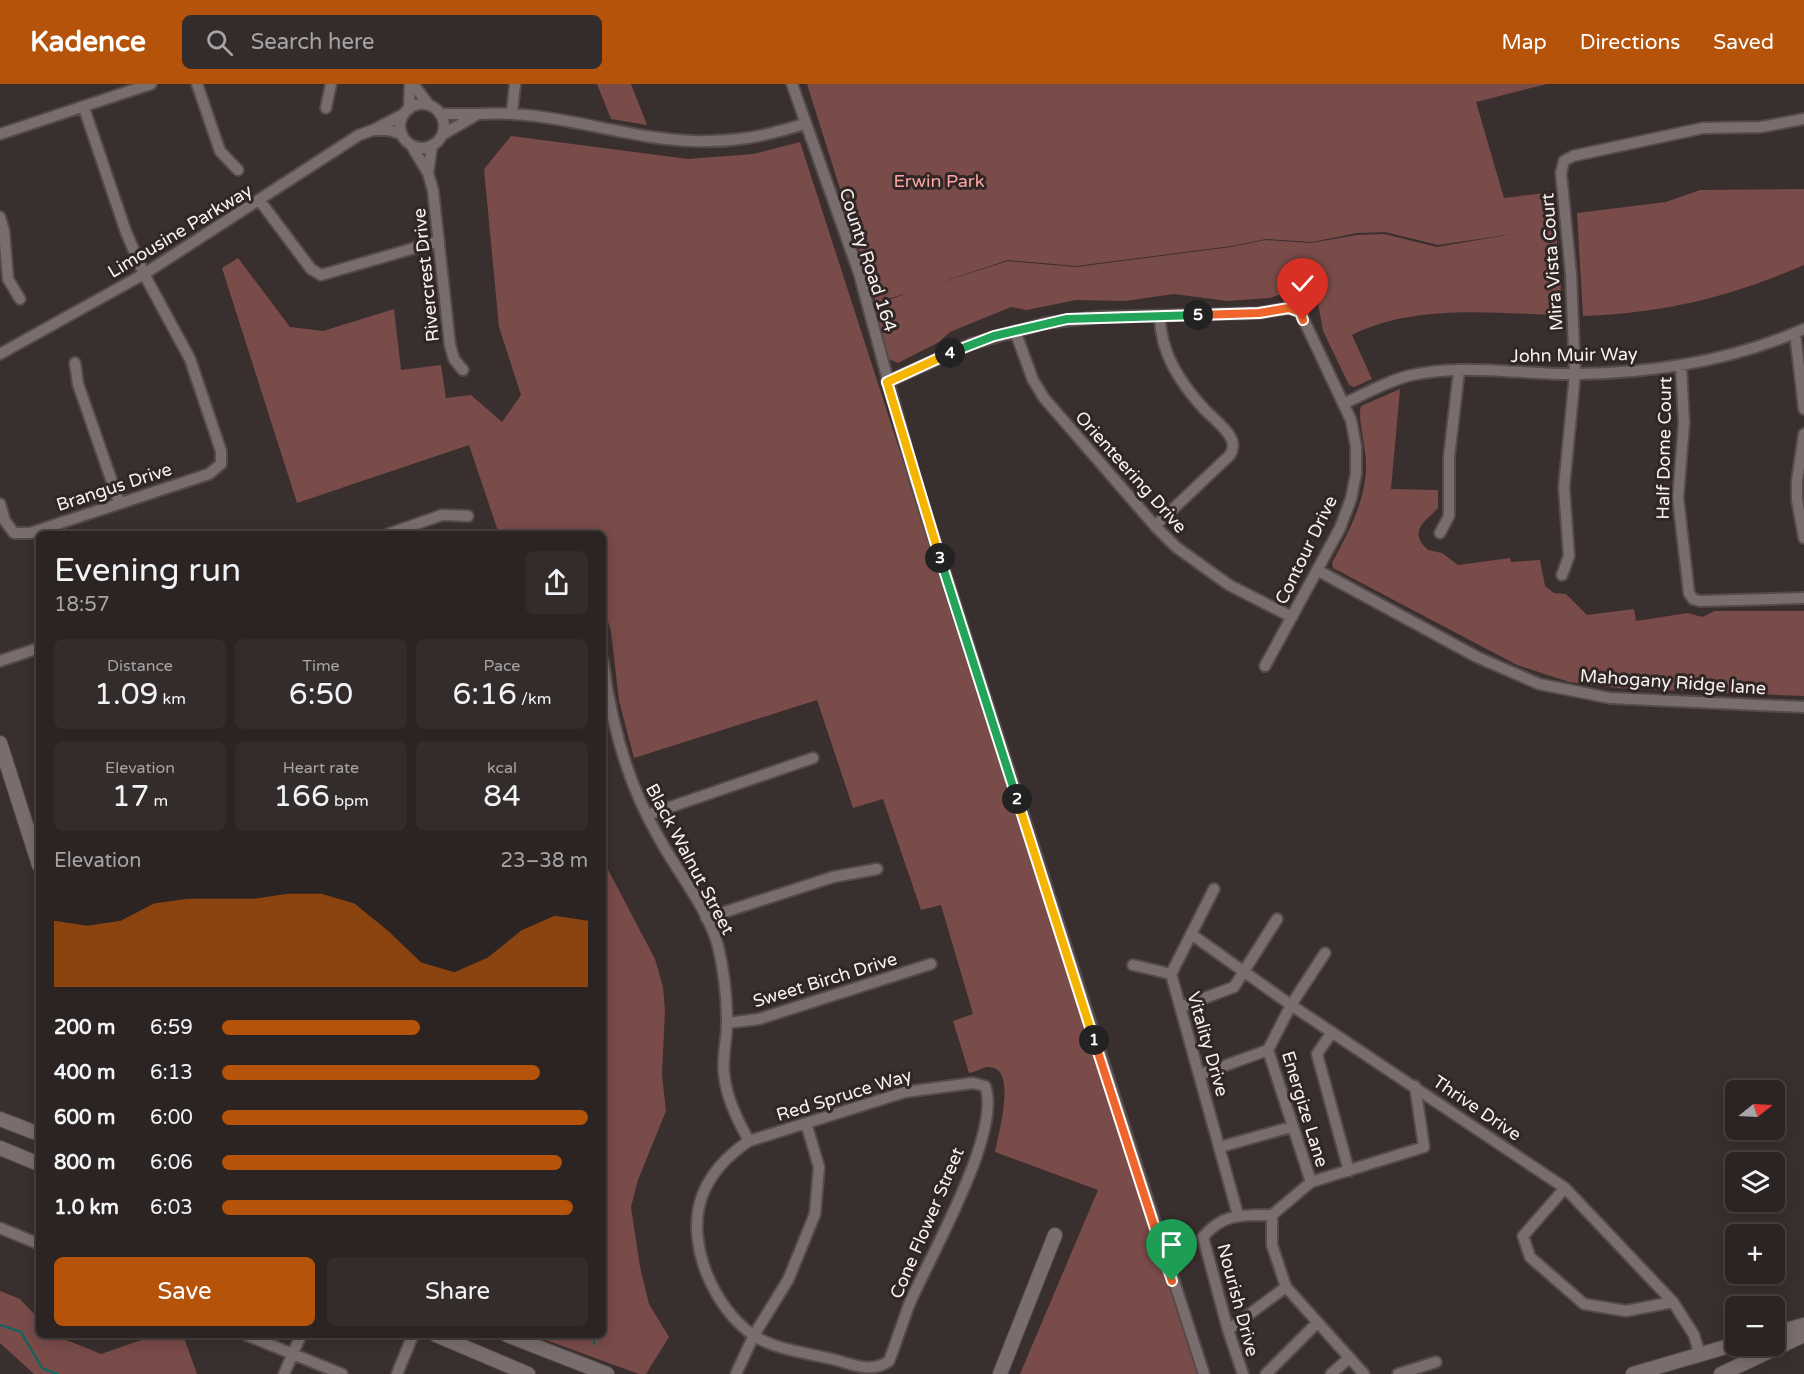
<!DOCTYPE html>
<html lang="en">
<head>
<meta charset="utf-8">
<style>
  :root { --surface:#2c2323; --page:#342b2b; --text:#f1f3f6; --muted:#a6a4a6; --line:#484041; --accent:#b45309 }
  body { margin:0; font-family:"Varela Round",sans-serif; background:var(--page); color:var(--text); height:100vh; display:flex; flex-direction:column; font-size:22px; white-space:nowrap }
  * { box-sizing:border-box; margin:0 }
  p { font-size:20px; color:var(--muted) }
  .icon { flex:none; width:33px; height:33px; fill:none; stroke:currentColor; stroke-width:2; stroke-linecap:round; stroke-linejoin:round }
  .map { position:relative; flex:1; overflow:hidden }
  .sheet { position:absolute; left:36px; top:447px; width:570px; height:807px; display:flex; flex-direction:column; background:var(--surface); border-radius:9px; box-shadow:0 3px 15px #0003,0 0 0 2px var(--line) }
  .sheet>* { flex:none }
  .needle { width:39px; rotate:72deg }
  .tools { position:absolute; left:1725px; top:996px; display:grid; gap:12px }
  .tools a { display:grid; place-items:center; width:60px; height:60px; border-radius:9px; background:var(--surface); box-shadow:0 3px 15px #0003,0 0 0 2px var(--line); font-size:30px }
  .pin { position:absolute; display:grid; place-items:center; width:51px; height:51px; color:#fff; margin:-62px -26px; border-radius:50% 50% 50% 0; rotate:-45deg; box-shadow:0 0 6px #0007 }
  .pin .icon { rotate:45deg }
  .km { position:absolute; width:30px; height:30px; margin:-15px; border-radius:50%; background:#222; color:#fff; font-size:16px; line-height:30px; text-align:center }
  .round { display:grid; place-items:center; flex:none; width:63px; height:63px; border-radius:9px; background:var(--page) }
  .head { display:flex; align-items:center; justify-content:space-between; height:102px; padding:0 18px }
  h1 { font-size:33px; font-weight:600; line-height:45px }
  .metrics { display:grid; grid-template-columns:repeat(3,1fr); gap:9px; height:102px; padding:6px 18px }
  .metrics div { display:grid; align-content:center; border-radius:9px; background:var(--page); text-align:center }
  .metrics b { font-size:30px; font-weight:600 }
  .metrics small { font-size:16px; font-weight:400 }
  .metrics p { font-size:16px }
  .chart { height:168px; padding:12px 18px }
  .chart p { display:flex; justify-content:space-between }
  .chart svg { width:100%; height:108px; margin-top:6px; fill:var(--accent); opacity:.7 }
  .button { display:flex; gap:12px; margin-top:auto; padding:12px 18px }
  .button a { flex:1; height:69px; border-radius:9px; background:var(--accent); color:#fff; font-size:24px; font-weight:600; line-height:69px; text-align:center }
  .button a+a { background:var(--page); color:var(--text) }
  ul { padding:0 18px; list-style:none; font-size:20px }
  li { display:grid; grid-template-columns:96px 72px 1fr; align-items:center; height:45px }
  li i { height:15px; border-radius:8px; background:var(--accent) }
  header { display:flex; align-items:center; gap:36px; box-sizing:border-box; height:84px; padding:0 30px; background:var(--accent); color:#fff }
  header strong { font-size:28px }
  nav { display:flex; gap:33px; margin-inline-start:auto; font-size:21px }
  .search { width:420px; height:54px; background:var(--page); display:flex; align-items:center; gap:15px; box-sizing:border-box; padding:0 21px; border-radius:9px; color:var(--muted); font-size:22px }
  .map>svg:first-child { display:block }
  .green { fill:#794b49; fill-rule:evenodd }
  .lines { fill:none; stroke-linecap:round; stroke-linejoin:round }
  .stream { stroke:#096764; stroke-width:2 }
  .street-casing { stroke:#554b4b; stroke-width:14 }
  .secondary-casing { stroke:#554b4b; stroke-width:16 }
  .street { stroke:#7a6d6d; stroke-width:10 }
  .secondary { stroke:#7a6d6d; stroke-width:14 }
  .split-1-casing { stroke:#fff; stroke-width:12 }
  .split-2-casing { stroke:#fff; stroke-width:12 }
  .split-3-casing { stroke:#fff; stroke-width:12 }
  .split-4-casing { stroke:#fff; stroke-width:12 }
  .split-5-casing { stroke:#fff; stroke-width:12 }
  .split-6-casing { stroke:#fff; stroke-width:12 }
  .split-1 { stroke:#f0652b; stroke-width:8 }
  .split-2 { stroke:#f5b400; stroke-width:8 }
  .split-3 { stroke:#22a559; stroke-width:8 }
  .split-4 { stroke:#f5b400; stroke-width:8 }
  .split-5 { stroke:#22a559; stroke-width:8 }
  .split-6 { stroke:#f0652b; stroke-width:8 }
  .labels { text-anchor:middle; stroke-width:6; stroke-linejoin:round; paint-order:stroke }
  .park-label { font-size:18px; fill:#fba6a2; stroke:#302625 }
  .street-label { font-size:18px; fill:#f8f1f0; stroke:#302625 }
</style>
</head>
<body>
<header>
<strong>Kadence</strong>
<div class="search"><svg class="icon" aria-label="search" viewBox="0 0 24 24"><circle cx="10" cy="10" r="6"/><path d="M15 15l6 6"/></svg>Search here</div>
<nav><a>Map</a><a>Directions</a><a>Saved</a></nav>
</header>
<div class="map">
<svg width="1804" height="1290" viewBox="0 0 1804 1290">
  <rect width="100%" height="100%" fill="#3a2f2f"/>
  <!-- green -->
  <path class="green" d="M 597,0 L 631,0 L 647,41 L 611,35 Z
    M 807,0 L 1547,0 L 1476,18 L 1504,114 L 1553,108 L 1563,231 C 1493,230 1417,219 1352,251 L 1372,295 L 1354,303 L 1349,301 L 1323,247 L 1317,214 L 1308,207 L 1298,205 L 1269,214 L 1228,217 L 1174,210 L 1125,217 L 1076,216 L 1027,226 L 1011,223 L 950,248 L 939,258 L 898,279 L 888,275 L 875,221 L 910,208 L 876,219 ZM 1385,148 L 1438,161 L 1513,150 L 1437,163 L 1384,150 L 1357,151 L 1311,159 L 1265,156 L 1231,163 L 1076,183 L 1008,177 L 930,202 L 1008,176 L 1076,182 L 1232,162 L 1266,155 L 1312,158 L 1357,149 Z
    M 511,52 L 688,75 L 753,70 L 800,58 L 1198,1290 L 1020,1290 L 1098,1106 L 995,1068 C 998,1051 1019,980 987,983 C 982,984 975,988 969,989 L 953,937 L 973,930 L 941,821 L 921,826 L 883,715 L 853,724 L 817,616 L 634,674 L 619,617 L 611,548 L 603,520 L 603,450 L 499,450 L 469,361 L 297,419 L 222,184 L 238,174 L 290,243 L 323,247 L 394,225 L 401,286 L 441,281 L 446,314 L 471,311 L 502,338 L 521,311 L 499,243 L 484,85 Z
    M 1804,105 L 1804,181 C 1730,213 1664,229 1583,232 L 1577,129 L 1666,118 L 1700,106 Z
    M 1400,305 L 1391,405 L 1438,406 L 1438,424 C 1426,437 1407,447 1428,466 L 1442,469 L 1458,481 L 1510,474 L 1511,478 L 1540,476 L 1545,502 L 1554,509 L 1566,510 L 1587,531 L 1634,525 L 1636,537 L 1688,529 L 1702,533 L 1715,527 L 1804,527 L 1804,612 L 1618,604 L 1569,598 L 1517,581 L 1333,484 L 1332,479 C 1349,447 1367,415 1366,378 C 1366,363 1357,333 1361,322 Z
    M 603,776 L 655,875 L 663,903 L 665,926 L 662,991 L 666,1027 L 638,1096 L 631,1123 L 640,1183 L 649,1220 L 669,1253 L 646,1290 L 639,1290 L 532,1251 L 603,1251 Z
    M 0,1207 L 20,1215 L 39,1235 L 39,1251 L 54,1251 L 101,1270 L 156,1251 L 183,1251 L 197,1290 L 34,1290 L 0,1259 Z"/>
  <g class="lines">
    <!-- stream -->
    <path class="stream" d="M 0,1241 L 21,1248 L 42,1284 L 57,1290
      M 594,1260 L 594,1251"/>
    <defs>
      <path id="street" d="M 197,0 L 220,67 L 238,86
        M 413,0 L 429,21
        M 792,0 L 859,189 L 915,396 L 1204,1290
        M400 42a22 22 0 1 1 44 0a22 22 0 1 1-44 0Z
        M 326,24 L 331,0
        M 409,25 L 410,0
        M 512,28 L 515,0
        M 440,30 L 478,30 L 442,51
        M 478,30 C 551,25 620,54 692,57 C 732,59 766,52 804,40
        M 0,50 L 151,0
        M 402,50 L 388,46 L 373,46 L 404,30
        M 411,61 L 428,89 L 432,61
        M 428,89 L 433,106 L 450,261 L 454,275 L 463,286
        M 260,117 L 311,185 L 321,191 L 439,157
        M 0,133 L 4,147 L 8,195 L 20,215
        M 1015,247 L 1033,296 L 1044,314 L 1155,442 L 1176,463 L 1229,501 L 1292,533
        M 1795,249 L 1804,325
        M 0,270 L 144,190 L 359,51 L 373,46
        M 75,279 L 78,300 L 119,418
        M 1681,282 L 1684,339 L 1678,414 L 1689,509 L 1693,515 L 1700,517 L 1804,514
        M 887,298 L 971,260 L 1046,239 L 1099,233 L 1259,229 L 1289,224 L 1300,228 L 1351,336 L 1356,362 L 1356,390 L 1351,415 L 1340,444 L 1265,582
        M 1345,319 C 1367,309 1389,296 1412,291 C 1465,279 1523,291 1577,290 C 1655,289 1731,277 1804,245
        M 1804,350 L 1797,397 L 1797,416 L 1804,454
        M 0,420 L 5,437 L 14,449 L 30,449 L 209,390 L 221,380 L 221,367 L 190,275 L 144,190 L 126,148 L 84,24
        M 1155,442 L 1230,371 C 1233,366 1234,359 1231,354 C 1226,344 1213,334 1205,326 C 1181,300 1160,269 1160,232
        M 1440,449 L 1449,432 L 1449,373 L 1459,287
        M 388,450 L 442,431 L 468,432
        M 1317,486 L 1477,573 L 1539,600 L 1610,614 L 1804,623
        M 1562,491 L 1569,472 L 1564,403 L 1575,290 L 1571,190 L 1561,89 L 1564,77 L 1573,72 L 1703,44 L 1761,43 L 1804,35
        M 0,577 L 39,564
        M 603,577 C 611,640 627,699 659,754 C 678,789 707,823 718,862 C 724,887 727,913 727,939 C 727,955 722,973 724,989 C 726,1013 737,1035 749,1057
        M 647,731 L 813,674
        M 1214,805 L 1171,890 L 1238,1131
        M 706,834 L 833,793 L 877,785
        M 1191,850 L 1291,921 L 1565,1104 L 1673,1218 L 1694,1251 L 1700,1271
        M 1133,881 L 1171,890
        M 1181,923 L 1234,903 L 1277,835
        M 727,939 L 759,935 L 931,880
        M 1332,948 L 1317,970 L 1349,1087
        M 1199,991 L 1268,966
        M 973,999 L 985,1002 C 1003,1048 928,1175 909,1221 C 902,1240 896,1259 889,1277 C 871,1290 852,1280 832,1275 C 808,1269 775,1266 753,1251 C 714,1224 685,1159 702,1112 C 711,1088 728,1071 749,1057 L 905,1008 Z
        M 1220,1063 L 1291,1043
        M 1311,1098 L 1268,966 L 1291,921 L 1325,869
        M 1565,1104 L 1523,1152 L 1530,1173 L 1584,1220 L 1626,1227 L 1673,1218
        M 1272,1131 L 1311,1098 L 1424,1063 L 1415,1002
        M 1272,1131 L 1272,1161 L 1286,1203 L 1364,1290
        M 0,1144 L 39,1160
        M 1228,1246 L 1286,1203
        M 246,1251 L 342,1290
        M 284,1290 L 301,1251
        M 397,1290 L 413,1251
        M 736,1290 L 754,1251 L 788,1196 L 815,1130 L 819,1083 L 806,1039
        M 1243,1290 L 1228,1246 L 1203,1153 C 1223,1129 1243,1131 1272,1131
        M 1266,1290 L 1317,1239
        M 1331,1290 L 1349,1274
        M 1398,1290 L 1436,1278"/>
      <path id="secondary" d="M 0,659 L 39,781
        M 0,1035 L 39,1050
        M 0,1064 L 39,1080
        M 1774,1249 L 1804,1241
        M 436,1251 L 528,1290
        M 507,1251 L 607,1290
        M 1000,1290 L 1055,1151
        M 1633,1290 L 1736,1260
        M 1721,1290 L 1804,1251"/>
    </defs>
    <!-- street casing -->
    <use href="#street" class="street-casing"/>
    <!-- secondary casing -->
    <use href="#secondary" class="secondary-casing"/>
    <!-- street -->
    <use href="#street" class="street"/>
    <!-- secondary -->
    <use href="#secondary" class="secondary"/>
  </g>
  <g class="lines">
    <defs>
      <path id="split-1" d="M 1094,956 L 1172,1197"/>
      <path id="split-2" d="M 1017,715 L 1094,956"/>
      <path id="split-3" d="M 940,474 L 1017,715"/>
      <path id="split-4" d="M 940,474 L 887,298 L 950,269"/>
      <path id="split-5" d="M 950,269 L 994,252 L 1067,235 L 1198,231"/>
      <path id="split-6" d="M 1198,231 L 1259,229 L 1289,224 L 1300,228 L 1303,236"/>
    </defs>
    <!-- split-1 casing -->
    <use href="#split-1" class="split-1-casing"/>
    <!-- split-2 casing -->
    <use href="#split-2" class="split-2-casing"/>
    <!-- split-3 casing -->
    <use href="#split-3" class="split-3-casing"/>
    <!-- split-4 casing -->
    <use href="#split-4" class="split-4-casing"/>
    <!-- split-5 casing -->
    <use href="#split-5" class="split-5-casing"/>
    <!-- split-6 casing -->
    <use href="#split-6" class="split-6-casing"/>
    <!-- split-1 -->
    <use href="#split-1" class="split-1"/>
    <!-- split-2 -->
    <use href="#split-2" class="split-2"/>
    <!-- split-3 -->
    <use href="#split-3" class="split-3"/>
    <!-- split-4 -->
    <use href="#split-4" class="split-4"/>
    <!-- split-5 -->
    <use href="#split-5" class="split-5"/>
    <!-- split-6 -->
    <use href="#split-6" class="split-6"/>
  </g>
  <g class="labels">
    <!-- park labels -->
    <g class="park-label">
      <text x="939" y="103">Erwin Park</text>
    </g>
    <!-- street labels -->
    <g class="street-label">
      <text transform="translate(180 147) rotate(-31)" y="6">Limousine Parkway</text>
      <text transform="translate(868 176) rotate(72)" y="6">County Road 164</text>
      <text transform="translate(1552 178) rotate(-94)" y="6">Mira Vista Court</text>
      <text transform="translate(426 191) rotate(-96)" y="6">Rivercrest Drive</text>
      <text transform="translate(1574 271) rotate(-1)" y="6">John Muir Way</text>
      <text transform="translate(1664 364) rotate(-89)" y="6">Half Dome Court</text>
      <text transform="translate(1131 388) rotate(48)" y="6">Orienteering Drive</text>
      <text transform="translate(114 403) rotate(-18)" y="6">Brangus Drive</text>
      <text transform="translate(1306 466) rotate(-64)" y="6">Contour Drive</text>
      <text transform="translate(1673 598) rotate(4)" y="6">Mahogany Ridge lane</text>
      <text transform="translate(690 775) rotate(62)" y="6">Black Walnut Street</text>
      <text transform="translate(825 896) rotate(-17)" y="6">Sweet Birch Drive</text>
      <text transform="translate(1208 960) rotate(74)" y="6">Vitality Drive</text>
      <text transform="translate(844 1011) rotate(-17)" y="6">Red Spruce Way</text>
      <text transform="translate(1477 1024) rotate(34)" y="6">Thrive Drive</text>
      <text transform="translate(1305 1025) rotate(73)" y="6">Energize Lane</text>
      <text transform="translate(927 1139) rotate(-67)" y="6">Cone Flower Street</text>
      <text transform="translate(1238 1216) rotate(75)" y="6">Nourish Drive</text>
    </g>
  </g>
</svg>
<div class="tools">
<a><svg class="needle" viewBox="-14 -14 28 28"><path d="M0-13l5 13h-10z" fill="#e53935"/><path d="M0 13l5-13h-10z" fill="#a6a4a6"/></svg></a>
<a><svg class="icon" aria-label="layers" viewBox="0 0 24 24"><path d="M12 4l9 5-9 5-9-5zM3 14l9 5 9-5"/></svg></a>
<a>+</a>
<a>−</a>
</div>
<div class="pin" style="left:1172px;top:1197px;background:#1e9e55"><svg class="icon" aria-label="arrive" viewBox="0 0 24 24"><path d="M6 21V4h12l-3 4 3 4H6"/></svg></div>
<div class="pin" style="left:1303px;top:236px;background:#d93025"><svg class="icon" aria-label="check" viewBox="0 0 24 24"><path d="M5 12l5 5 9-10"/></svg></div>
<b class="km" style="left:1094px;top:956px">1</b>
<b class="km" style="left:1017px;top:715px">2</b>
<b class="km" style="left:940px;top:474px">3</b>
<b class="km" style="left:950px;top:269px">4</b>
<b class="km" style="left:1198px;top:231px">5</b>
<section class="sheet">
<div class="head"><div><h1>Evening run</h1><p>18:57</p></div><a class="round"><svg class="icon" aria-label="share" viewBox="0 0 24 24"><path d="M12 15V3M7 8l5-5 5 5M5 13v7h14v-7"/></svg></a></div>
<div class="metrics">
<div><p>Distance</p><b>1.09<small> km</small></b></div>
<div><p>Time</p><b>6:50</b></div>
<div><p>Pace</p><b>6:16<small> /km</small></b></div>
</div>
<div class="metrics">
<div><p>Elevation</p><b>17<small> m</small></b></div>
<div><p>Heart rate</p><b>166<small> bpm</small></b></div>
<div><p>kcal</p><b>84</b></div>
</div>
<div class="chart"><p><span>Elevation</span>23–38 m</p>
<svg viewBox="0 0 160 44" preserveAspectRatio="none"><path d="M0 44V17L10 19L20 17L30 10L40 8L50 8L60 8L70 6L80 6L90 10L100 21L110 34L120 38L130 32L140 21L150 15L160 17V44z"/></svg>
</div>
<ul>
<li><b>200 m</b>6:59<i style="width:54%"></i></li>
<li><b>400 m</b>6:13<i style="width:87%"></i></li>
<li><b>600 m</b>6:00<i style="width:100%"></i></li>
<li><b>800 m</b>6:06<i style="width:93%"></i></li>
<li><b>1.0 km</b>6:03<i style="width:96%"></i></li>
</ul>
<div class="button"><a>Save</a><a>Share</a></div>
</section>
</div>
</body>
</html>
